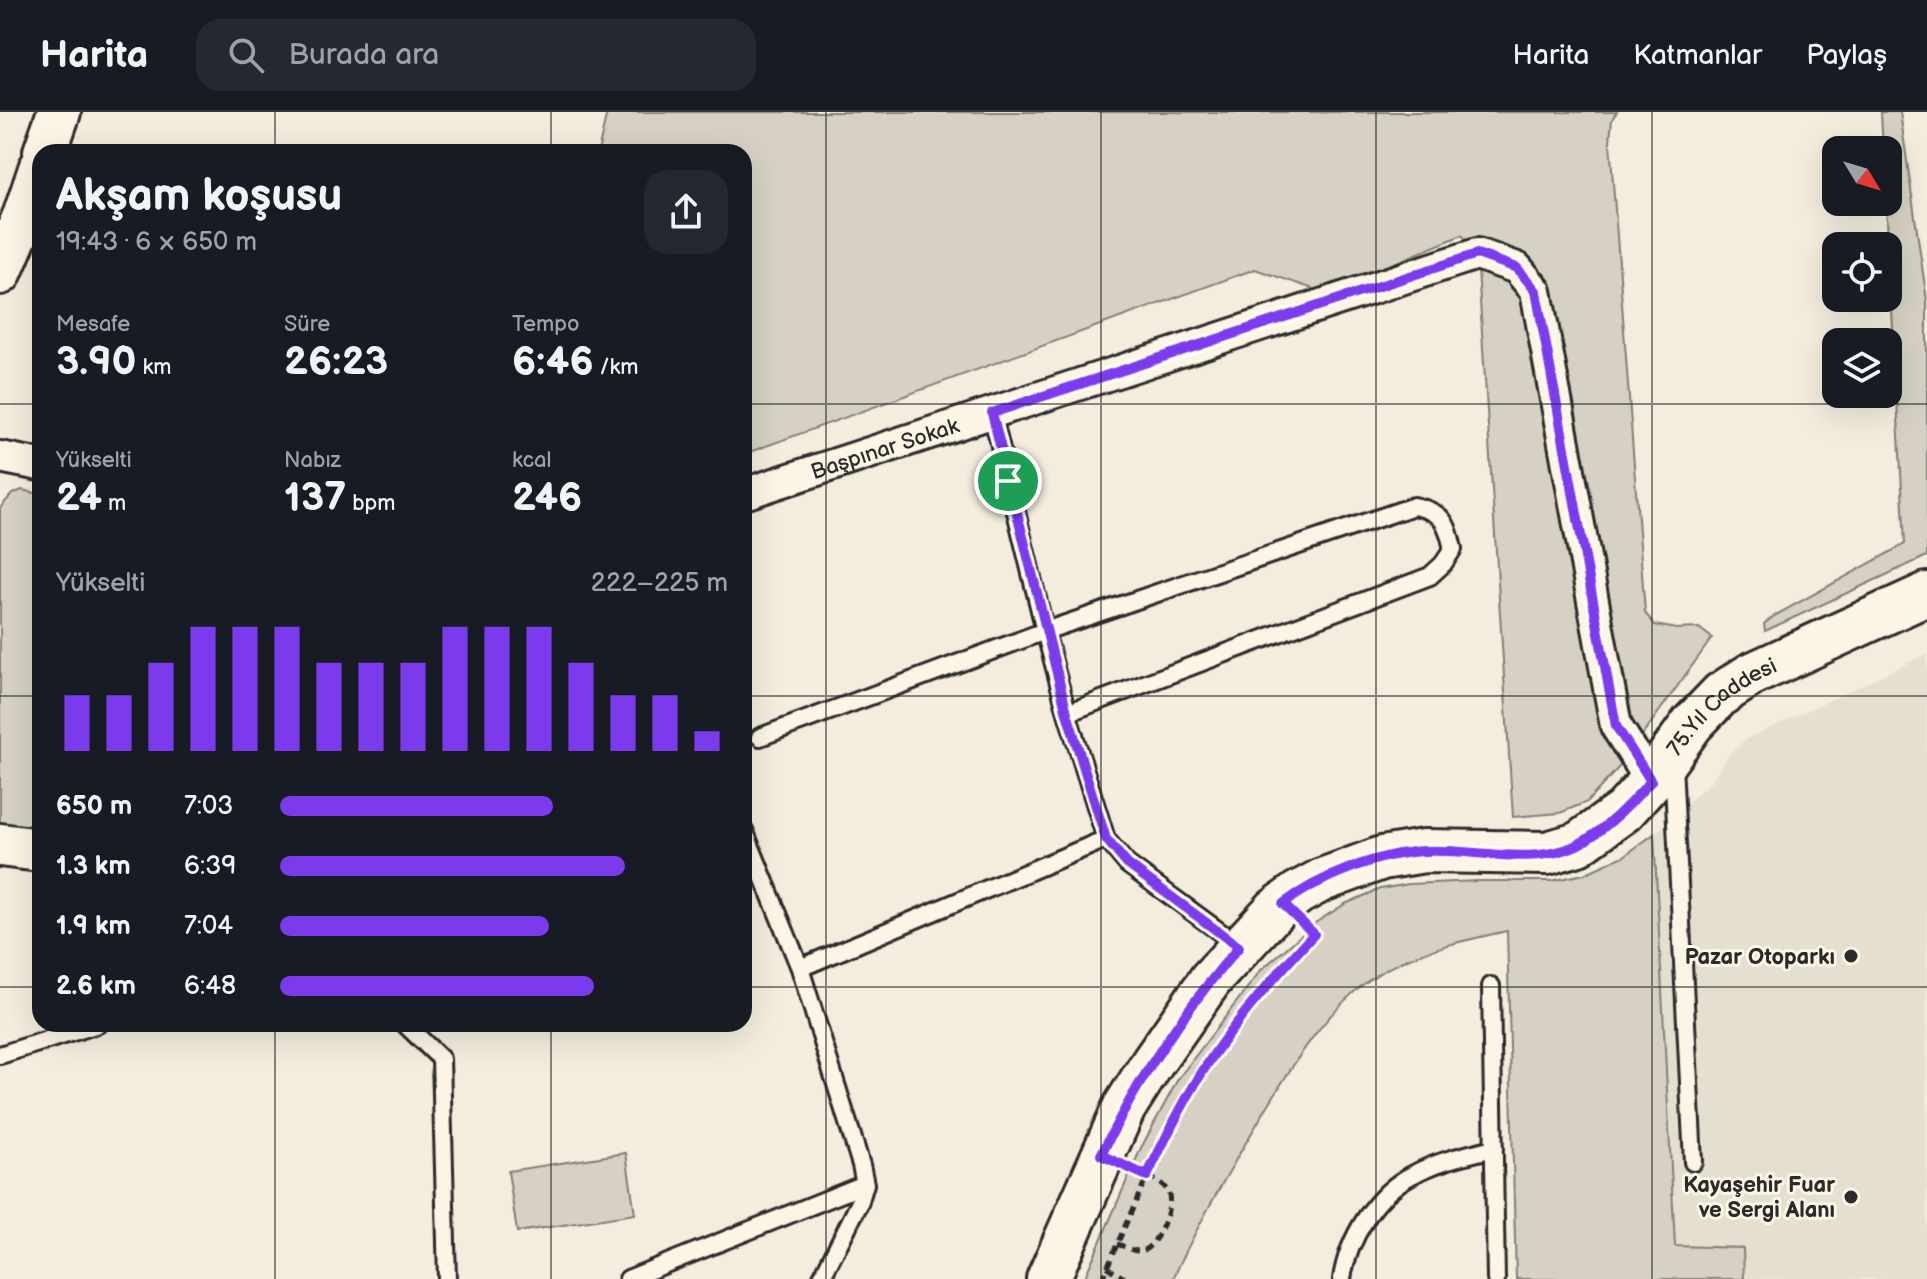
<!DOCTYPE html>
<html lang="tr">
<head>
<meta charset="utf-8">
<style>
  :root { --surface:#171b24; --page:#242831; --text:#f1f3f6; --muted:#9ea1a6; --line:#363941; --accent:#7c3aed }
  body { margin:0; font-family:"Balsamiq Sans",sans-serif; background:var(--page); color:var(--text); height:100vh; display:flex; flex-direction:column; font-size:30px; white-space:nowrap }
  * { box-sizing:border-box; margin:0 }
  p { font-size:26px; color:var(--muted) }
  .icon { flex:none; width:44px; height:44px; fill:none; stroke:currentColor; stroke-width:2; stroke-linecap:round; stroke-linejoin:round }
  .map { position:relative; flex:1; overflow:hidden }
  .panel { position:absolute; left:32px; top:32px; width:720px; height:888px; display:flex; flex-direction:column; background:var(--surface); border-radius:24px; box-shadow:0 8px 32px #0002 }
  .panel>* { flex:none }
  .needle { width:52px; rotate:128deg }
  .controls { position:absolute; left:1822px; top:24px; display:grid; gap:16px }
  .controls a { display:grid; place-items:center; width:80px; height:80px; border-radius:16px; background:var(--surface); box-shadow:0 8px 32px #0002; font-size:40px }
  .pin { position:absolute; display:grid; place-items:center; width:68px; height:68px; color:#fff; margin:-34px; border:4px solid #fff; border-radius:50%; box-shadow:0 2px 8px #0007 }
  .round { display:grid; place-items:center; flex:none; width:84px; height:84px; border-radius:24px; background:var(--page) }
  .headline { display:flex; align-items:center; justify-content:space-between; height:136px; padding:0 24px }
  h1 { font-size:44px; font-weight:800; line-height:60px }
  .figures { display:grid; grid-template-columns:repeat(3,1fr); gap:12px; height:136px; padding:8px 24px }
  .figures div { display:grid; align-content:center }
  .figures b { font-size:40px; font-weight:800 }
  .figures small { font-size:22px; font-weight:400 }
  .figures p { font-size:22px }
  .chart { height:224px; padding:16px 24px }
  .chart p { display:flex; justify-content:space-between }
  .chart svg { width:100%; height:144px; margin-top:8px; stroke:var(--accent); stroke-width:6 }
  ul { padding:0 24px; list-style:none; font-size:26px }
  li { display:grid; grid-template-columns:128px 96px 1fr; align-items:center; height:60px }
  li i { height:20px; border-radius:10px; background:var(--accent) }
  header { display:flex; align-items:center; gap:48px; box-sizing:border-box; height:112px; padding:0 40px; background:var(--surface); border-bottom:2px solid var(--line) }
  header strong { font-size:38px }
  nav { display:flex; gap:44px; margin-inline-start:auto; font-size:28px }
  .search { width:560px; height:72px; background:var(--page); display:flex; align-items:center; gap:20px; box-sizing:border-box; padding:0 28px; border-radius:24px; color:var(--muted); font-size:30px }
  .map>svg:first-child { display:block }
  .built { fill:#e5dfd0 }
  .green { fill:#d6d1c4; stroke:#807e78; stroke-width:2 }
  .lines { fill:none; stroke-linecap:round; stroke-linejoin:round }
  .lane-casing { stroke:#2b2b2b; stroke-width:22 }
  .street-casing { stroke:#2b2b2b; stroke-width:36 }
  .secondary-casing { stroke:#2b2b2b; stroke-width:48 }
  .path { stroke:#2b2b2b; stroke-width:5; stroke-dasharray:8 6; stroke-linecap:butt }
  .lane { stroke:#fcf5e5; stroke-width:16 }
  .street { stroke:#fcf5e5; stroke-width:30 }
  .secondary { stroke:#fcf5e5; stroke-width:42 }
  .route-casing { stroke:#fff; stroke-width:16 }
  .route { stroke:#7c3aed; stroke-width:10 }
  .grid { fill:none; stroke:#2b2b2b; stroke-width:2; stroke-opacity:0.55 }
  .poi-dot { fill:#2b2b2b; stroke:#fcf5e5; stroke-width:3 }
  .labels { text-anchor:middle; stroke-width:6; stroke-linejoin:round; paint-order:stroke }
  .street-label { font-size:22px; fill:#2b2b2b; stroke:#fcf5e5 }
  .poi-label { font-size:22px; font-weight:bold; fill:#2b2b2b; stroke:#fcf5e5; text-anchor:end }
</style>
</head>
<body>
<header>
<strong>Harita</strong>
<div class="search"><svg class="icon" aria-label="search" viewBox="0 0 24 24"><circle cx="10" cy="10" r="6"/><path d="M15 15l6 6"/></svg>Burada ara</div>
<nav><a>Harita</a><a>Katmanlar</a><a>Paylaş</a></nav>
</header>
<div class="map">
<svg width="1927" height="1167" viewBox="0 0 1927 1167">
  <rect width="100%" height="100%" fill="#f4edde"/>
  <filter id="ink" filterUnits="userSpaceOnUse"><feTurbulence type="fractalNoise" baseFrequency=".0125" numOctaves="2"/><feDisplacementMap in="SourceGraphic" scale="16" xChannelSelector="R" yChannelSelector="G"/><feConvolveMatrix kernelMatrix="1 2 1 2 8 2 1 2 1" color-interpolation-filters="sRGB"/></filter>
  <g filter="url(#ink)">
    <!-- built -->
    <path class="built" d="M 1927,542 L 1927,1167 L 1744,1167 L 1743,1136 L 1675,1135 L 1654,722 L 1711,669 L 1729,642 L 1745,628 Z"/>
    <!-- green -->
    <path class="green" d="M 607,0 L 1617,0 L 1612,7 L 1610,30 L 1645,501 L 1655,513 L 1677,517 L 1699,516 L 1712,526 L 1620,654 L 1587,690 L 1560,701 L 1513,705 L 1477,142 L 1462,123 L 1341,173 L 1316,178 L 1255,157 L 744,342 L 744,40 L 598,40 Z
      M 1881,0 L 1900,0 L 1927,189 L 1927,444 L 1765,519 L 1764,512 L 1774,504 L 1905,432 L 1886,90 L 1888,90 L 1888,38 L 1883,38 Z
      M 22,378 L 40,382 L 40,717 L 0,711 L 0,396 L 12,382 Z
      M 1654,722 L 1675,1134 L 1743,1136 L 1744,1167 L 1516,1167 L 1507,819 C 1466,828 1422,837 1385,858 C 1325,891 1282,970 1248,1027 C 1221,1073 1195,1118 1173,1167 L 1084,1167 L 1141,1036 L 1178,967 L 1261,858 L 1315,811 L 1345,792 L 1380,777 L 1409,772 L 1478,769 L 1551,769 L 1584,762 L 1624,744 Z
      M 626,1041 L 635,1102 L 517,1120 L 508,1059 Z"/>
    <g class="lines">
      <defs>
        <path id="lane" d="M 1067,601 L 1430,464 L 1443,452 L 1453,437 C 1447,410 1443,400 1414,394 L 1045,519 L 1067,601 L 1106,727 L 1127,752 L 1239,834
          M 760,625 L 1045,519 L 992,301
          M 1673,652 L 1693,1050
          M 744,718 L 800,856 L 1106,727
          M 0,746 L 40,751
          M 800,856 L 861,1053 L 865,1072 L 859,1092 L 821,1167
          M 1491,874 L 1496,1167
          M 405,912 L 441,947 L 447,1167
          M 0,943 L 98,912
          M 628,1167 L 865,1072
          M 1342,1167 C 1348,1127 1375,1082 1412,1063 C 1437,1049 1466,1043 1494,1036"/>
        <g id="street">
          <path d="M 0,345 L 40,353"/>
          <path id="s1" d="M 744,382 L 1477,142 L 1517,156 L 1536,179 L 1616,614 L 1651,669"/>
          <path d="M 0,727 L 40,732"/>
        </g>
        <g id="secondary">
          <path d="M 45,40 L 59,0"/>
          <path d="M 0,161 L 25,102 L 40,57"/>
          <path id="s2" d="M 1048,1167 L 1124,996 L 1153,950 L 1211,867 L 1275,798 L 1298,781 L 1322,768 L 1382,746 L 1424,739 L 1547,741 L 1578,732 L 1624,699 L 1651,669 L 1692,612 L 1721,582 L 1752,562 L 1927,482"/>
        </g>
      </defs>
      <!-- lane casing -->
      <use href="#lane" class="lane-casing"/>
      <!-- street casing -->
      <use href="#street" class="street-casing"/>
      <!-- secondary casing -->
      <use href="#secondary" class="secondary-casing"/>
      <!-- path -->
      <path class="path" d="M 1117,1132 C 1124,1134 1134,1140 1141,1139 C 1156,1137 1175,1093 1168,1080 C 1162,1068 1143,1062 1131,1057
        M 1107,1155 L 1126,1167
        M 1102,1167 C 1135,1092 1166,1014 1212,946 C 1241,902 1278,861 1314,822 L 1307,815"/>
      <!-- lane -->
      <use href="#lane" class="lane"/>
      <!-- street -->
      <use href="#street" class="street"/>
      <!-- secondary -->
      <use href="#secondary" class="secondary"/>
    </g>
  </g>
  <g class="lines" filter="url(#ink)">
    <defs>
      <path id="route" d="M 1477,142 L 1517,156 L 1536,179 L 1616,614 L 1651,669 C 1629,693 1606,718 1577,733 C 1531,755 1474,736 1425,739 C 1380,741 1320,764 1283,792 L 1314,822 C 1278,861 1242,901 1212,945 C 1187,982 1167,1023 1147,1064 L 1101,1043 C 1138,967 1184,898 1239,835 L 1127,752 L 1106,727 L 1067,601 L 992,301 Z"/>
    </defs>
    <!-- route casing -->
    <use href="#route" class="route-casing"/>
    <!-- route -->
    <use href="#route" class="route"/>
  </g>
  <!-- grid -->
  <path class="grid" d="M 275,0 L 275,40M 551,0 L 551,40M 826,0 L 826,1167M 1101,0 L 1101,1167M 1376,0 L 1376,1167M 1652,0 L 1652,1167M 0,292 L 40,292M 744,292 L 1927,292M 0,584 L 40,584M 744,584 L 1927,584M 0,875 L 40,875M 744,875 L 1927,875M 275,912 L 275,1167M 551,912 L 551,1167"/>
  <!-- markers -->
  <g class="poi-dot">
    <circle cx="1851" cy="844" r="8"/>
    <circle cx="1851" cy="1085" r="8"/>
  </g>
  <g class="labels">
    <!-- street labels -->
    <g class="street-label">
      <text dy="8" stroke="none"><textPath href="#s1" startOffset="148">Başpınar Sokak</textPath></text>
      <text dy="8" stroke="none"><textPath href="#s2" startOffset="956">75.Yıl Caddesi</textPath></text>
    </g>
    <!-- poi labels -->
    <g class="poi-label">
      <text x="1835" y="852">Pazar Otoparkı</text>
      <text x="1835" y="1080">Kayaşehir Fuar<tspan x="1835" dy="25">ve Sergi Alanı</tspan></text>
    </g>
  </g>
</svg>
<div class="controls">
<a><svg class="needle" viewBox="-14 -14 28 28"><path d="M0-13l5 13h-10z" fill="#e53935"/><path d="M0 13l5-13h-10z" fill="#9ea1a6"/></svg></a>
<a><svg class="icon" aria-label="locate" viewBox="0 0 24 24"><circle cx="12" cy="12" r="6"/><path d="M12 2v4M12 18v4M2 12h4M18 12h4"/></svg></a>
<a><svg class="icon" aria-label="layers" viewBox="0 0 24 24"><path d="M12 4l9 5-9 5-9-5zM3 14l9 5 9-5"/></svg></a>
</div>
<div class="pin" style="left:1008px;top:369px;background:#1e9e55"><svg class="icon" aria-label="arrive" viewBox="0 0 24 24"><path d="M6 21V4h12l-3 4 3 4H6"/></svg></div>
<section class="panel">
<div class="headline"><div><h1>Akşam koşusu</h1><p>19:43 · 6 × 650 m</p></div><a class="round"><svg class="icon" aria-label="share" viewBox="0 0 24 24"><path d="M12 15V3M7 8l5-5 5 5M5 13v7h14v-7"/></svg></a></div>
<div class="figures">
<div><p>Mesafe</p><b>3.90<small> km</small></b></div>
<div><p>Süre</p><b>26:23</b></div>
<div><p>Tempo</p><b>6:46<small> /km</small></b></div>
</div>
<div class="figures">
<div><p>Yükselti</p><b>24<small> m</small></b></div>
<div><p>Nabız</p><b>137<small> bpm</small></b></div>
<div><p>kcal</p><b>246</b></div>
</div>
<div class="chart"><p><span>Yükselti</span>222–225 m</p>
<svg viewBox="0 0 160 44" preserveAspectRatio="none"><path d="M5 44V27M15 44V27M25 44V17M35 44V6M45 44V6M55 44V6M65 44V17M75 44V17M85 44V17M95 44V6M105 44V6M115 44V6M125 44V17M135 44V27M145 44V27M155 44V38"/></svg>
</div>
<ul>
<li><b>650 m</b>7:03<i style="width:61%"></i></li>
<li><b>1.3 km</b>6:39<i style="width:77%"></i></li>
<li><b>1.9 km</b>7:04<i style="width:60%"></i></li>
<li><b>2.6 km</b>6:48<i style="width:70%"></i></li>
</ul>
</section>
</div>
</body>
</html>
